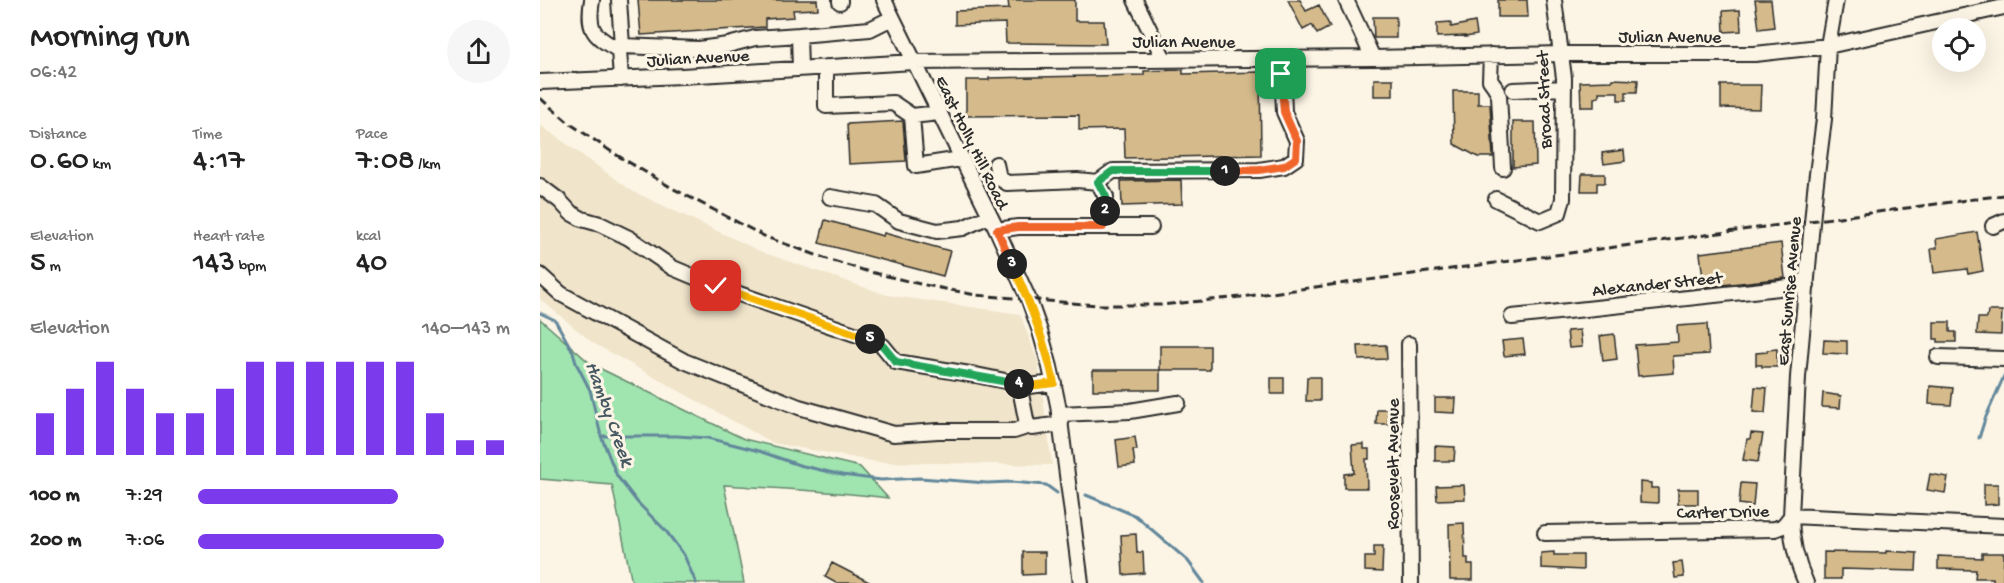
<!DOCTYPE html>
<html lang="en">
<head>
<meta charset="utf-8">
<style>
  :root { --surface:#fff; --page:#f6f6f6; --text:#222; --muted:#767676; --accent:#7c3aed }
  body { margin:0; font-family:"Gochi Hand",sans-serif; background:var(--page); color:var(--text); height:100vh; display:flex; flex-direction:column; font-size:22px; white-space:nowrap }
  * { box-sizing:border-box; margin:0 }
  p { font-size:20px; color:var(--muted) }
  .icon { flex:none; width:33px; height:33px; fill:none; stroke:currentColor; stroke-width:2; stroke-linecap:round; stroke-linejoin:round }
  .map { position:relative; flex:1; overflow:hidden }
  .sheet { display:flex; flex-direction:column; background:var(--surface); width:540px }
  .sheet>* { flex:none }
  .buttons { position:absolute; left:1392px; top:18px; display:grid; gap:12px }
  .buttons a { display:grid; place-items:center; width:54px; height:54px; border-radius:50%; background:var(--surface); box-shadow:0 6px 24px #0002; font-size:30px }
  .pin { position:absolute; display:grid; place-items:center; width:51px; height:51px; color:#fff; margin:-26px; border-radius:12px; box-shadow:0 3px 9px #0006 }
  .km { position:absolute; width:30px; height:30px; margin:-15px; border-radius:50%; background:#222; color:#fff; font-size:16px; line-height:30px; text-align:center }
  .round { display:grid; place-items:center; flex:none; width:63px; height:63px; border-radius:32px; background:var(--page) }
  .summary { display:flex; align-items:center; justify-content:space-between; height:102px; padding:0 30px }
  h1 { font-size:33px; font-weight:600; line-height:45px }
  .stats { display:grid; grid-template-columns:repeat(3,1fr); gap:9px; height:102px; padding:6px 30px }
  .stats div { display:grid; align-content:center }
  .stats b { font-size:30px; font-weight:600 }
  .stats small { font-size:16px; font-weight:400 }
  .stats p { font-size:16px }
  .chart { height:168px; padding:12px 30px }
  .chart p { display:flex; justify-content:space-between }
  .chart svg { width:100%; height:108px; margin-top:6px; stroke:var(--accent); stroke-width:6 }
  ul { padding:0 30px; list-style:none; font-size:20px }
  li { display:grid; grid-template-columns:96px 72px 1fr; align-items:center; height:45px }
  li i { height:15px; border-radius:8px; background:var(--accent) }
  main { display:flex; flex:1; min-height:0 }
  .map>svg:first-child { display:block }
  .built { fill:#f0e4ca }
  .green { fill:#a0e4b0; stroke:#66886e; stroke-width:1.5 }
  .lines { fill:none; stroke-linecap:round; stroke-linejoin:round }
  .stream { stroke:#62879b; stroke-width:3 }
  .building { fill:#d5bb8b; stroke:#2b2b2b; stroke-width:1.5 }
  .minor-casing { stroke:#2b2b2b; stroke-width:18 }
  .minor { stroke:#fcf5e5; stroke-width:14 }
  .rail { stroke:#2b2b2b; stroke-width:3; stroke-dasharray:9 4.5; stroke-linecap:butt }
  .split-1-casing { stroke:#fff; stroke-width:12 }
  .split-2-casing { stroke:#fff; stroke-width:12 }
  .split-3-casing { stroke:#fff; stroke-width:12 }
  .split-4-casing { stroke:#fff; stroke-width:12 }
  .split-5-casing { stroke:#fff; stroke-width:12 }
  .split-6-casing { stroke:#fff; stroke-width:12 }
  .split-1 { stroke:#f0652b; stroke-width:8 }
  .split-2 { stroke:#22a559; stroke-width:8 }
  .split-3 { stroke:#f0652b; stroke-width:8 }
  .split-4 { stroke:#f5b400; stroke-width:8 }
  .split-5 { stroke:#22a559; stroke-width:8 }
  .split-6 { stroke:#f5b400; stroke-width:8 }
  .labels { text-anchor:middle; stroke-width:6; stroke-linejoin:round; paint-order:stroke }
  .street-label { font-size:18px; fill:#2b2b2b; stroke:#fcf5e5 }
  .water-label { font-size:20px; font-style:italic; fill:#465963; stroke:#fcf5e5 }
</style>
</head>
<body>
<main>
<section class="sheet">
<div class="summary"><div><h1>Morning run</h1><p>06:42</p></div><a class="round"><svg class="icon" aria-label="share" viewBox="0 0 24 24"><path d="M12 15V3M7 8l5-5 5 5M5 13v7h14v-7"/></svg></a></div>
<div class="stats">
<div><p>Distance</p><b>0.60<small> km</small></b></div>
<div><p>Time</p><b>4:17</b></div>
<div><p>Pace</p><b>7:08<small> /km</small></b></div>
</div>
<div class="stats">
<div><p>Elevation</p><b>5<small> m</small></b></div>
<div><p>Heart rate</p><b>143<small> bpm</small></b></div>
<div><p>kcal</p><b>40</b></div>
</div>
<div class="chart"><p><span>Elevation</span>140–143 m</p>
<svg viewBox="0 0 160 44" preserveAspectRatio="none"><path d="M5 44V27M15 44V17M25 44V6M35 44V17M45 44V27M55 44V27M65 44V17M75 44V6M85 44V6M95 44V6M105 44V6M115 44V6M125 44V6M135 44V27M145 44V38M155 44V38"/></svg>
</div>
<ul>
<li><b>100 m</b>7:29<i style="width:64%"></i></li>
<li><b>200 m</b>7:06<i style="width:79%"></i></li>
</ul>
</section>
<div class="map">
<svg width="1464" height="583" viewBox="0 0 1464 583">
  <rect width="100%" height="100%" fill="#fcf5e5"/>
  <filter id="ink" filterUnits="userSpaceOnUse"><feTurbulence type="fractalNoise" baseFrequency=".0167" numOctaves="2"/><feDisplacementMap in="SourceGraphic" scale="12" xChannelSelector="R" yChannelSelector="G"/><feConvolveMatrix kernelMatrix="1 2 1 2 8 2 1 2 1" color-interpolation-filters="sRGB"/></filter>
  <g filter="url(#ink)">
    <!-- built -->
    <path class="built" d="M 0,125 L 92,191 L 224,253 L 347,295 L 480,314 L 498,362 L 512,465 L 337,462 L 233,443 L 53,343 L 0,299 Z"/>
    <!-- green -->
    <path class="green" d="M 0,319 L 51,364 L 204,439 L 320,467 L 348,498 C 294,491 239,489 184,485 L 204,583 L 92,583 L 72,485 L 0,479 Z"/>
    <g class="lines">
      <!-- stream -->
      <path class="stream" d="M 0,313 L 15,320 L 33,352 L 36,363 L 50,390 L 61,436 L 77,476 L 98,503 L 126,531 L 144,555 L 156,583
        M 61,436 L 137,436 L 168,438 L 219,451 L 259,465 L 302,475 L 341,480 L 380,478 L 447,483 L 471,482 L 506,485 L 517,493
        M 1439,438 L 1445,419 L 1464,376
        M 546,495 L 596,516 L 648,561 L 664,583"/>
    </g>
    <!-- building -->
    <path class="building" d="M 98,0 L 277,0 L 278,9 L 253,10 L 254,17 L 225,19 L 225,27 L 101,35 Z
      M 468,0 L 535,0 L 535,21 L 564,21 L 566,44 L 466,43 L 465,23 L 415,25 L 415,11 L 469,9 Z
      M 748,0 L 760,0 L 766,11 L 779,5 L 790,27 L 777,34 L 772,25 L 763,30 Z
      M 958,0 L 987,0 L 988,17 L 958,17 Z
      M 1215,0 L 1231,0 L 1234,27 L 1219,29 Z
      M 1200,10 L 1201,31 L 1184,32 L 1183,11 Z
      M 833,17 L 856,17 L 856,38 L 834,38 Z
      M 911,22 L 911,27 L 935,22 L 937,35 L 925,37 L 925,36 L 897,37 L 897,23 Z
      M 643,70 L 643,74 L 720,72 L 721,155 L 585,158 L 584,129 L 539,130 L 539,115 L 426,116 L 426,80 L 449,80 L 449,78 L 604,75 L 604,71 Z
      M 834,79 L 853,79 L 853,96 L 834,96 Z
      M 1072,79 L 1098,80 L 1097,92 L 1086,92 L 1086,100 L 1078,100 L 1078,92 L 1059,92 L 1059,97 L 1054,98 L 1054,107 L 1041,107 L 1040,82 L 1072,81 Z
      M 1181,85 L 1221,85 L 1220,109 L 1181,108 Z
      M 913,91 L 938,91 L 938,104 L 950,104 L 953,157 L 938,157 L 914,144 Z
      M 363,121 L 366,161 L 309,164 L 307,124 Z
      M 973,122 L 995,122 L 996,165 L 973,167 Z
      M 1084,150 L 1085,161 L 1064,164 L 1062,153 Z
      M 1042,174 L 1065,174 L 1065,183 L 1057,183 L 1057,191 L 1041,191 Z
      M 641,180 L 642,204 L 582,206 L 581,181 Z
      M 285,220 L 343,236 L 344,233 L 410,251 L 403,276 L 279,243 Z
      M 1437,232 L 1443,271 L 1428,274 L 1427,269 L 1394,273 L 1391,249 L 1397,248 L 1396,239 Z
      M 1241,243 L 1245,278 L 1164,287 L 1160,253 Z
      M 1448,311 L 1462,311 L 1461,335 L 1437,334 L 1438,318 L 1447,318 Z
      M 1394,322 L 1410,322 L 1410,332 L 1416,332 L 1416,342 L 1398,342 L 1398,339 L 1394,339 Z
      M 1167,324 L 1169,354 L 1133,356 L 1134,373 L 1098,376 L 1095,345 L 1138,342 L 1137,326 Z
      M 1040,330 L 1042,347 L 1029,348 L 1027,331 Z
      M 1074,334 L 1077,359 L 1063,361 L 1060,336 Z
      M 983,339 L 985,354 L 964,356 L 962,341 Z
      M 1284,340 L 1307,341 L 1307,354 L 1283,353 Z
      M 846,345 L 847,359 L 819,360 L 818,346 Z
      M 620,346 L 670,346 L 670,370 L 620,370 Z
      M 1237,349 L 1237,367 L 1222,367 L 1222,365 L 1216,365 L 1216,353 L 1227,352 L 1227,350 Z
      M 553,370 L 620,370 L 620,390 L 553,390 Z
      M 767,377 L 780,377 L 780,401 L 766,401 Z
      M 731,378 L 744,378 L 744,394 L 731,394 Z
      M 1390,386 L 1413,388 L 1411,405 L 1389,404 Z
      M 1215,387 L 1227,388 L 1225,413 L 1213,412 Z
      M 1283,393 L 1301,396 L 1300,408 L 1282,407 Z
      M 895,398 L 916,398 L 915,413 L 895,412 Z
      M 837,409 L 848,409 L 848,424 L 836,424 Z
      M 1211,433 L 1223,434 L 1218,462 L 1203,460 L 1207,439 L 1210,439 Z
      M 595,437 L 597,450 L 593,450 L 595,465 L 579,467 L 576,440 Z
      M 824,444 L 824,449 L 829,449 L 829,459 L 826,459 L 827,488 L 804,488 L 804,474 L 814,473 L 812,445 Z
      M 895,446 L 915,447 L 914,461 L 895,461 Z
      M 1390,474 L 1408,477 L 1405,493 L 1387,490 Z
      M 1100,482 L 1111,483 L 1111,488 L 1118,488 L 1118,503 L 1100,502 Z
      M 1201,483 L 1215,484 L 1213,506 L 1199,504 Z
      M 1444,484 L 1458,484 L 1458,504 L 1444,505 Z
      M 924,485 L 925,499 L 897,500 L 896,486 Z
      M 1138,489 L 1158,489 L 1158,504 L 1138,504 Z
      M 924,523 L 925,558 L 928,558 L 928,565 L 933,565 L 933,580 L 910,580 L 909,524 Z
      M 596,534 L 597,553 L 603,552 L 604,573 L 583,575 L 581,535 Z
      M 834,546 L 843,546 L 842,572 L 825,571 L 825,557 L 834,557 Z
      M 1346,551 L 1377,553 L 1376,571 L 1301,569 L 1301,579 L 1284,579 L 1284,552 L 1346,553 Z
      M 483,552 L 505,552 L 505,574 L 483,575 Z
      M 1014,552 L 1014,555 L 1043,555 L 1043,570 L 1001,568 L 1001,553 Z
      M 1442,553 L 1464,553 L 1463,583 L 1453,583 L 1453,578 L 1435,578 L 1436,570 L 1398,569 L 1398,556 L 1442,558 Z
      M 1142,562 L 1144,577 L 1135,578 L 1133,563 Z
      M 292,563 L 331,583 L 296,583 L 285,577 Z"/>
    <g class="lines">
      <defs>
        <path id="minor" d="M 52,0 C 47,30 53,36 79,50
          M 79,0 L 82,46
          M 300,0 L 300,2
          M 344,0 L 457,230 L 489,300 L 500,331 L 510,367 L 518,405 L 541,583
          M 595,0 L 624,59
          M 806,0 L 833,58
          M 951,55 L 950,80 L 955,87 L 959,96 L 963,168
          M 286,67 L 286,106 L 353,103 L 372,116
          M 260,69 L 259,35 L 330,29 L 352,18
          M 81,79 L 79,50 L 82,46 L 159,49 L 188,45 L 215,38 L 259,35
          M 0,82 L 142,76 L 374,62 L 833,58 L 1021,54 L 1215,54 L 1288,46 L 1464,7
          M 973,90 L 1024,88
          M 399,113 L 372,116 L 376,166 L 421,159
          M 456,164 L 459,178 L 467,183 L 537,180 L 558,182 L 566,197 L 563,227
          M 558,182 L 573,171 L 719,170 L 744,166 L 756,158 L 757,141 L 744,112 L 742,59
          M 0,186 L 20,201 L 31,213 L 42,219 L 60,224 L 89,238 L 133,268 L 176,286 L 332,340 L 343,346 L 356,362 L 436,375 L 489,386 L 514,383
          M 290,197 L 336,205 L 359,221 L 397,231 L 423,228 L 449,216
          M 956,199 L 1000,221 L 1019,213 L 1023,199 L 1024,78 L 1014,0
          M 1453,226 L 1464,221
          M 457,230 L 478,227 L 611,227
          M 0,275 L 21,294 L 144,361 L 259,407 L 354,434 L 398,431 L 474,431 L 490,426
          M 972,317 L 1267,285
          M 869,344 L 871,583
          M 1398,357 L 1464,359
          M 479,384 L 487,424 L 492,428 L 521,424
          M 519,414 L 590,411 L 638,403
          M 1005,533 L 1235,529 L 1243,526 L 1251,516 L 1464,526
          M 1266,583 C 1256,561 1251,540 1251,516 L 1258,377 L 1275,190 L 1284,119 L 1288,46 L 1296,0"/>
      </defs>
      <!-- minor casing -->
      <use href="#minor" class="minor-casing"/>
      <!-- minor -->
      <use href="#minor" class="minor"/>
      <!-- rail -->
      <path class="rail" d="M 0,98 L 29,123 L 75,154 L 132,188 L 226,237 L 290,260 L 326,271 L 380,284 L 436,295 L 557,305 L 621,305 L 701,297 L 1464,195"/>
    </g>
  </g>
  <g class="lines" filter="url(#ink)">
    <defs>
      <path id="split-1" d="M 685,171 L 719,170 L 744,166 L 756,158 L 757,141 L 744,112 L 741,74"/>
      <path id="split-2" d="M 565,211 L 566,197 L 558,182 L 573,171 L 685,171"/>
      <path id="split-3" d="M 472,264 L 457,230 L 478,227 L 563,227 L 565,211"/>
      <path id="split-4" d="M 472,264 C 490,303 505,341 514,383 L 489,386 L 479,384"/>
      <path id="split-5" d="M 330,339 L 343,346 L 356,362 L 479,384"/>
      <path id="split-6" d="M 176,286 L 330,339"/>
    </defs>
    <!-- split-1 casing -->
    <use href="#split-1" class="split-1-casing"/>
    <!-- split-2 casing -->
    <use href="#split-2" class="split-2-casing"/>
    <!-- split-3 casing -->
    <use href="#split-3" class="split-3-casing"/>
    <!-- split-4 casing -->
    <use href="#split-4" class="split-4-casing"/>
    <!-- split-5 casing -->
    <use href="#split-5" class="split-5-casing"/>
    <!-- split-6 casing -->
    <use href="#split-6" class="split-6-casing"/>
    <!-- split-1 -->
    <use href="#split-1" class="split-1"/>
    <!-- split-2 -->
    <use href="#split-2" class="split-2"/>
    <!-- split-3 -->
    <use href="#split-3" class="split-3"/>
    <!-- split-4 -->
    <use href="#split-4" class="split-4"/>
    <!-- split-5 -->
    <use href="#split-5" class="split-5"/>
    <!-- split-6 -->
    <use href="#split-6" class="split-6"/>
  </g>
  <g class="labels">
    <!-- street labels -->
    <g class="street-label">
      <text x="1130" y="42">Julian Avenue</text>
      <text x="644" y="47">Julian Avenue</text>
      <text transform="translate(158 57) rotate(-3)" y="6">Julian Avenue</text>
      <text transform="translate(1003 100) rotate(-92)" y="6">Broad Street</text>
      <text transform="translate(433 142) rotate(64)" y="6">East Holly Hill Road</text>
      <text transform="translate(1117 283) rotate(-6)" y="6">Alexander Street</text>
      <text transform="translate(1248 291) rotate(-85)" y="6">East Sunrise Avenue</text>
      <text transform="translate(852 464) rotate(-90)" y="6">Roosevelt Avenue</text>
      <text transform="translate(1183 511) rotate(-1)" y="6">Carter Drive</text>
    </g>
    <!-- water labels -->
    <g class="water-label">
      <text transform="translate(71 413) rotate(70)" y="7">Hamby Creek</text>
    </g>
  </g>
</svg>
<div class="buttons">
<a><svg class="icon" aria-label="locate" viewBox="0 0 24 24"><circle cx="12" cy="12" r="6"/><path d="M12 2v4M12 18v4M2 12h4M18 12h4"/></svg></a>
</div>
<div class="pin" style="left:741px;top:74px;background:#1e9e55"><svg class="icon" aria-label="arrive" viewBox="0 0 24 24"><path d="M6 21V4h12l-3 4 3 4H6"/></svg></div>
<div class="pin" style="left:176px;top:286px;background:#d93025"><svg class="icon" aria-label="check" viewBox="0 0 24 24"><path d="M5 12l5 5 9-10"/></svg></div>
<b class="km" style="left:685px;top:171px">1</b>
<b class="km" style="left:565px;top:211px">2</b>
<b class="km" style="left:472px;top:264px">3</b>
<b class="km" style="left:479px;top:384px">4</b>
<b class="km" style="left:330px;top:339px">5</b>
</div>
</main>
</body>
</html>
